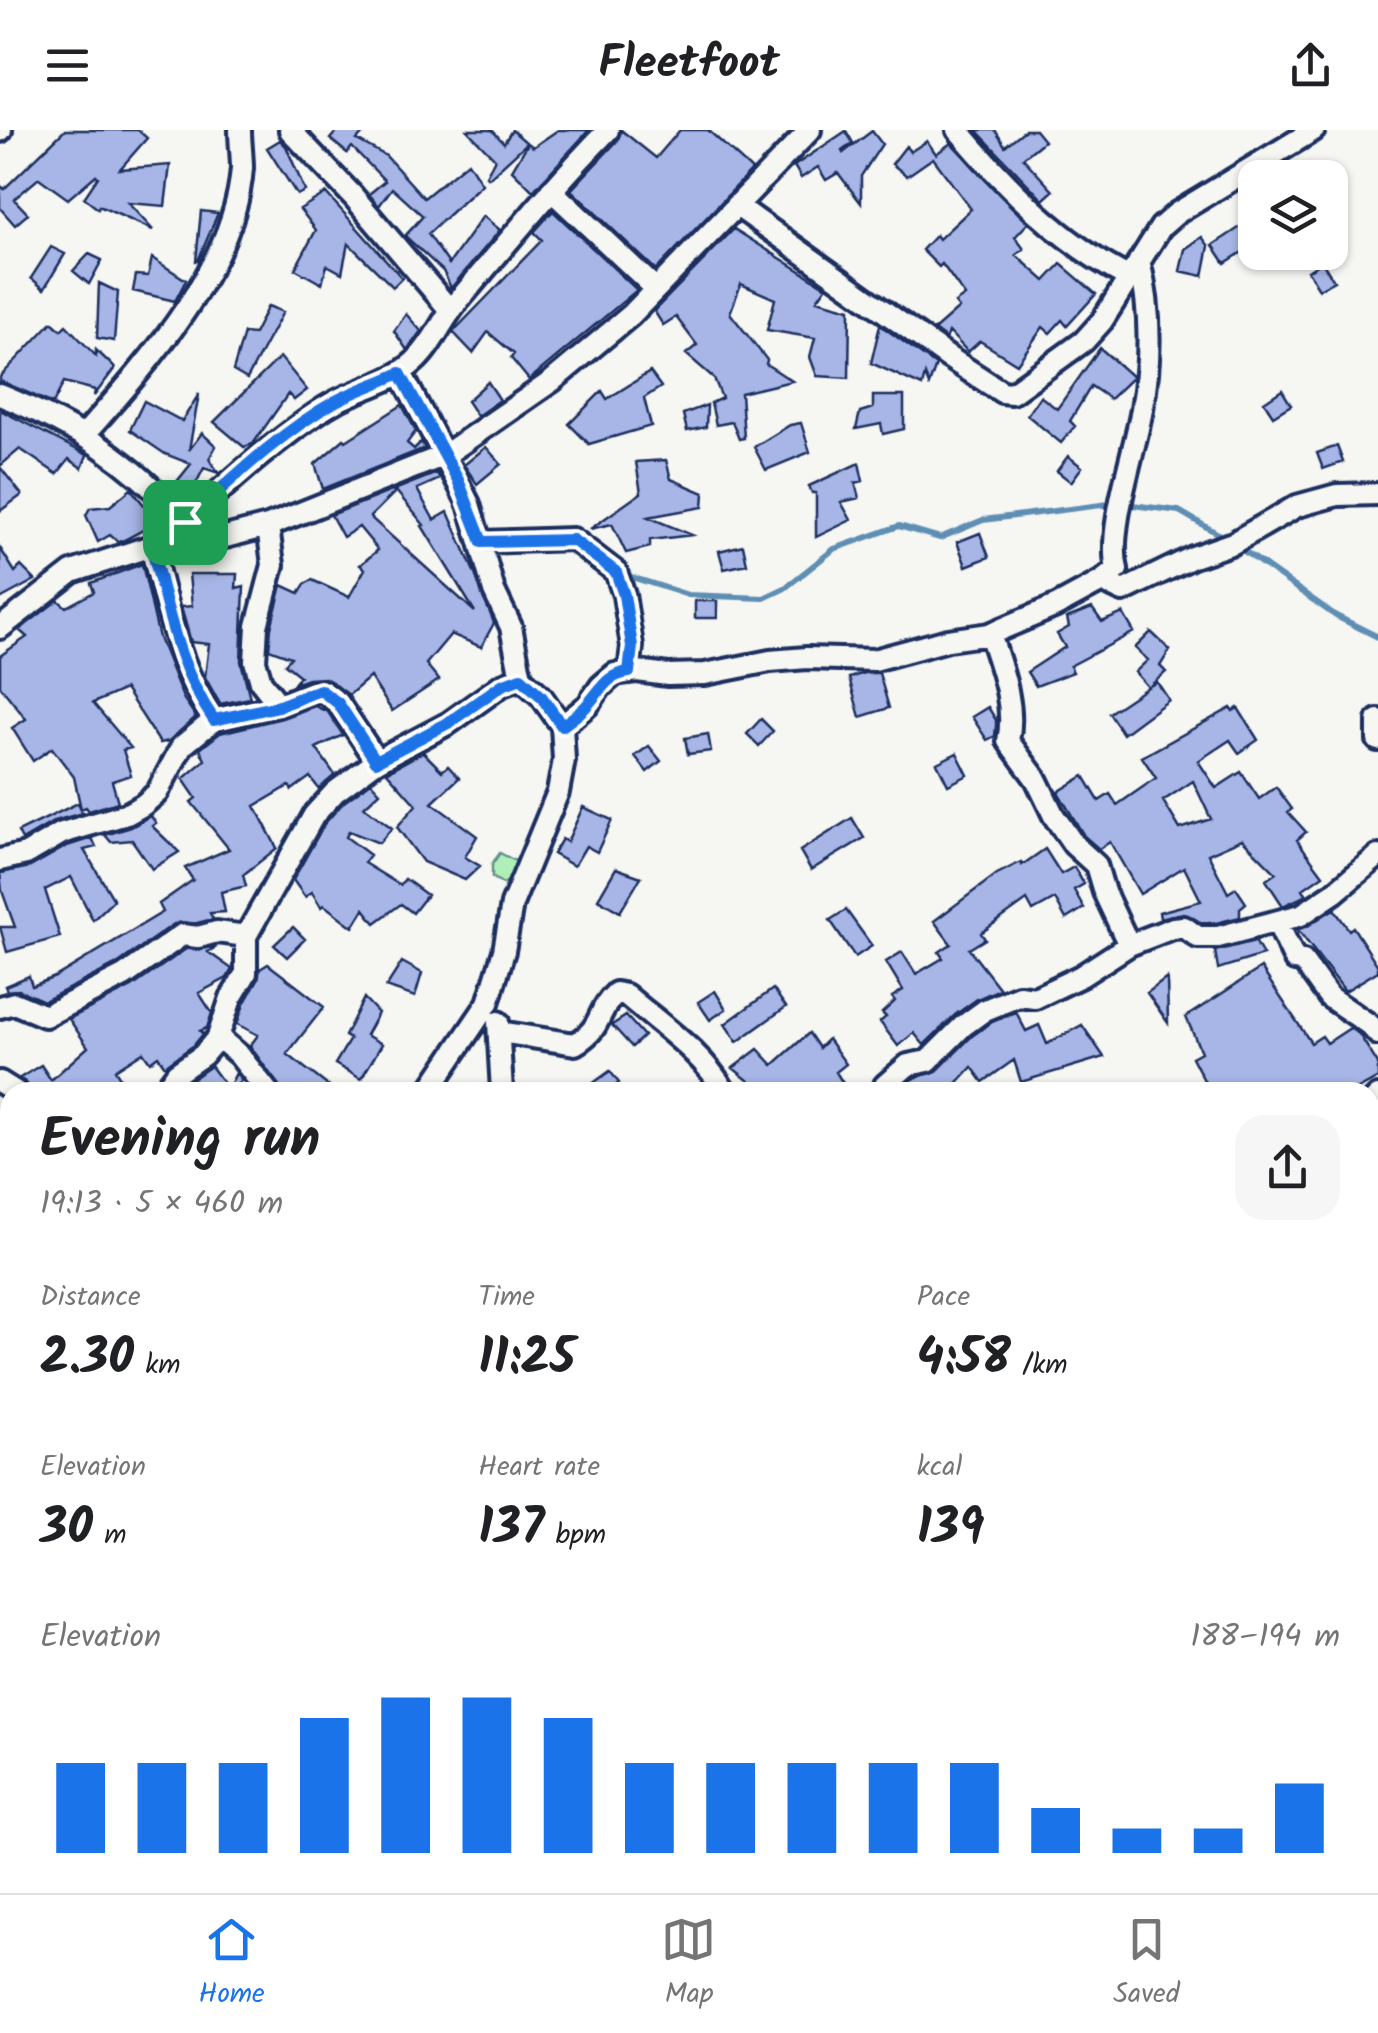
<!DOCTYPE html>
<html lang="en">
<head>
<meta charset="utf-8">
<style>
  :root { --surface:#fff; --page:#f6f6f6; --text:#202124; --muted:#757577; --line:#e0e0e0; --accent:#1a73e8 }
  body { margin:0; font-family:Kalam,sans-serif; background:var(--page); color:var(--text); height:100vh; display:flex; flex-direction:column; font-size:38px; white-space:nowrap }
  * { box-sizing:border-box; margin:0 }
  p { font-size:32px; color:var(--muted) }
  .icon { flex:none; width:55px; height:55px; fill:none; stroke:currentColor; stroke-width:2; stroke-linecap:round; stroke-linejoin:round }
  .map { position:relative; flex:1; overflow:hidden }
  .details { position:absolute; left:0px; top:952px; width:1380px; height:812px; display:flex; flex-direction:column; background:var(--surface); border-radius:30px 30px 0 0; box-shadow:0 2px 8px #0004 }
  .details>* { flex:none }
  .fabs { position:absolute; left:1238px; top:30px; display:grid; gap:20px }
  .fabs a { display:grid; place-items:center; width:110px; height:110px; border-radius:20px; background:var(--surface); box-shadow:0 2px 8px #0004; font-size:50px }
  .pin { position:absolute; display:grid; place-items:center; width:85px; height:85px; color:#fff; margin:-42px; border-radius:20px; box-shadow:0 5px 15px #0006 }
  .round { display:grid; place-items:center; flex:none; width:105px; height:105px; border-radius:30px; background:var(--page) }
  .headline { display:flex; align-items:center; justify-content:space-between; height:170px; padding:0 40px }
  h1 { font-size:55px; font-weight:700; line-height:75px }
  .figures { display:grid; grid-template-columns:repeat(3,1fr); gap:15px; height:170px; padding:10px 40px }
  .figures div { display:grid; align-content:center }
  .figures b { font-size:50px; font-weight:700 }
  .figures small { font-size:28px; font-weight:400 }
  .figures p { font-size:28px }
  .chart { height:280px; padding:20px 40px }
  .chart p { display:flex; justify-content:space-between }
  .chart svg { width:100%; height:180px; margin-top:10px; stroke:var(--accent); stroke-width:6 }
  header { display:flex; justify-content:space-between; align-items:center; height:130px; padding:0 40px; background:var(--surface); font-size:45px; font-weight:700 }
  .tab-bar { display:flex; justify-content:space-around; align-items:center; height:140px; border-top:2px solid var(--line); background:var(--surface); font-size:28px; color:var(--muted) }
  .tab-bar a { display:grid; justify-items:center; gap:5px }
  .tab-bar .on { color:var(--accent) }
  .map>svg:first-child { display:block }
  .green { fill:#b0f0b8; stroke:#66908b; stroke-width:2.5 }
  .lines { fill:none; stroke-linecap:round; stroke-linejoin:round }
  .stream { stroke:#5f8eb4; stroke-width:6 }
  .building { fill:#a7b6e6; stroke:#1b2f5e; stroke-width:2.5; fill-rule:evenodd }
  .minor-casing { stroke:#1b2f5e; stroke-width:28 }
  .minor { stroke:#f6f6f2; stroke-width:20 }
  .route-casing { stroke:#fff; stroke-width:20 }
  .route { stroke:#1a73e8; stroke-width:12 }
</style>
</head>
<body>
<header><svg class="icon" aria-label="menu" viewBox="0 0 24 24"><path d="M4 6h16M4 12h16M4 18h16"/></svg>Fleetfoot<svg class="icon" aria-label="share" viewBox="0 0 24 24"><path d="M12 15V3M7 8l5-5 5 5M5 13v7h14v-7"/></svg></header>
<div class="map">
<svg width="1378" height="1763" viewBox="0 0 1378 1763">
  <rect width="100%" height="100%" fill="#f6f6f2"/>
  <filter id="ink" filterUnits="userSpaceOnUse"><feTurbulence type="fractalNoise" baseFrequency=".01" numOctaves="2"/><feDisplacementMap in="SourceGraphic" scale="20" xChannelSelector="R" yChannelSelector="G"/><feConvolveMatrix kernelMatrix="1 2 1 2 8 2 1 2 1" color-interpolation-filters="sRGB"/></filter>
  <g filter="url(#ink)">
    <!-- green -->
    <path class="green" d="M 500,723 L 519,733 L 515,746 L 503,754 L 492,747 L 492,734 Z
      M 1370,1346 L 1378,1351 L 1378,1427 L 1370,1430 Z"/>
    <g class="lines">
      <!-- stream -->
      <path class="stream" d="M 1237,416 L 1336,486 L 1378,507
        M 622,444 L 688,465 L 764,468 L 785,458 L 834,419 L 899,396 L 940,408 L 983,390 L 1117,373 L 1179,381 L 1227,409
        M 1370,1339 L 1378,1346
        M 1370,1441 L 1378,1438"/>
    </g>
    <!-- building -->
    <path class="building" d="M 65,0 L 138,0 L 147,8 L 120,39 L 170,35 L 165,76 L 128,73 L 153,100 L 99,76 L 98,79 L 84,68 L 98,47 L 96,45 L 68,69 L 39,48 L 14,69 L 28,84 L 15,95 L 0,78 L 0,55 L 4,59 Z
      M 338,0 L 366,0 L 357,10 L 386,26 L 424,68 L 468,32 L 482,54 L 428,104 L 449,134 L 483,86 L 500,100 L 451,158 L 443,141 L 405,106 L 423,86 L 392,58 L 379,76 L 369,64 L 385,51 L 352,17 L 347,23 L 330,9 Z
      M 467,0 L 492,0 L 504,13 L 512,0 L 527,13 L 489,48 L 486,46 L 495,29 Z
      M 558,0 L 589,0 L 533,61 L 512,40 L 528,13 L 533,17 Z
      M 621,0 L 656,28 L 680,0 L 708,0 L 752,40 L 656,140 L 571,60 L 618,10 Z
      M 976,0 L 995,0 L 1005,16 L 1025,0 L 1035,0 L 1044,11 L 1023,28 L 1053,61 L 1043,70 Z
      M 846,1 L 853,13 L 842,21 L 843,23 L 872,1 L 882,14 L 861,46 L 861,73 L 838,43 L 826,50 L 818,37 L 801,48 L 794,36 Z
      M 280,10 L 286,16 L 305,61 L 297,65 L 267,18 Z
      M 927,11 L 936,24 L 951,13 L 1028,93 L 1015,107 L 1024,119 L 1016,125 L 1045,151 L 1061,134 L 1096,164 L 1067,196 L 1062,190 L 1050,203 L 1043,197 L 1017,234 L 980,211 L 968,222 L 949,202 L 946,209 L 934,200 L 959,178 L 955,173 L 965,166 L 942,134 L 939,137 L 922,120 L 936,105 L 939,109 L 971,79 L 933,28 L 907,46 L 892,34 L 906,16 L 910,22 Z
      M 326,63 L 402,148 L 393,157 L 348,113 L 342,143 L 327,135 L 322,154 L 295,139 L 316,100 L 300,79 Z
      M 201,81 L 218,83 L 198,131 L 196,131 Z
      M 553,81 L 637,160 L 529,250 L 511,228 L 514,224 L 488,202 L 473,223 L 453,202 L 542,110 L 534,102 Z
      M 1245,94 L 1255,114 L 1225,133 L 1213,115 Z
      M 734,99 L 826,157 L 817,170 L 850,179 L 849,248 L 817,246 L 810,227 L 815,208 L 767,200 L 775,169 L 741,154 L 730,183 L 767,230 L 766,234 L 792,251 L 741,263 L 744,308 L 739,309 L 732,292 L 716,295 L 711,273 L 722,268 L 714,248 L 686,224 L 697,215 L 676,187 L 663,195 L 654,181 Z
      M 1202,107 L 1209,116 L 1203,146 L 1180,141 L 1185,119 Z
      M 51,117 L 65,124 L 44,159 L 31,148 Z
      M 89,124 L 102,130 L 89,154 L 73,141 Z
      M 152,128 L 186,150 L 175,171 L 133,161 L 136,145 L 148,146 Z
      M 1322,132 L 1334,151 L 1319,159 L 1308,141 Z
      M 99,153 L 118,162 L 114,211 L 97,208 Z
      M 268,176 L 283,182 L 247,249 L 233,241 L 244,203 L 254,204 Z
      M 406,184 L 421,201 L 407,220 L 394,201 Z
      M 52,192 L 61,200 L 66,195 L 96,226 L 96,220 L 115,238 L 94,266 L 95,260 L 64,252 L 53,274 L 0,251 L 0,247 Z
      M 880,195 L 936,235 L 929,255 L 925,245 L 922,256 L 871,233 Z
      M 1100,218 L 1133,247 L 1110,269 L 1091,256 L 1070,291 L 1075,296 L 1061,313 L 1027,285 L 1040,266 L 1057,279 Z
      M 280,227 L 307,260 L 294,270 L 288,264 L 253,314 L 244,317 L 214,292 Z
      M 650,242 L 661,257 L 644,268 L 651,296 L 589,314 L 569,294 L 602,261 L 607,269 Z
      M 488,252 L 500,270 L 477,286 L 467,271 Z
      M 1282,260 L 1291,275 L 1273,286 L 1264,272 Z
      M 199,264 L 189,320 L 202,303 L 216,316 L 209,329 L 219,343 L 204,338 L 191,363 L 175,354 L 191,334 L 165,324 L 130,300 L 144,271 L 182,291 Z
      M 873,266 L 904,266 L 904,299 L 883,304 L 881,294 L 856,299 L 860,282 L 873,278 Z
      M 402,275 L 416,301 L 407,313 L 414,319 L 421,312 L 425,318 L 323,359 L 315,334 L 344,309 L 346,311 Z
      M 707,275 L 706,297 L 687,301 L 683,284 Z
      M 0,280 L 87,325 L 82,338 L 69,329 L 57,344 L 20,319 L 0,336 Z
      M 801,293 L 810,322 L 766,340 L 754,317 L 790,295 Z
      M 1337,316 L 1343,332 L 1323,339 L 1317,323 Z
      M 486,317 L 501,334 L 477,354 L 464,335 Z
      M 1068,326 L 1082,337 L 1071,352 L 1057,341 Z
      M 666,330 L 671,349 L 704,363 L 703,377 L 648,387 L 692,405 L 650,410 L 650,417 L 626,423 L 612,394 L 590,399 L 641,363 L 636,332 Z
      M 859,333 L 863,351 L 855,353 L 859,368 L 841,372 L 851,390 L 816,407 L 816,363 L 812,363 L 809,356 Z
      M 0,337 L 22,365 L 0,381 Z
      M 437,343 L 440,349 L 417,359 L 434,390 L 448,382 L 475,444 L 494,493 L 481,517 L 451,504 L 426,534 L 439,550 L 392,581 L 370,547 L 349,565 L 325,548 L 308,549 L 294,554 L 300,546 L 285,534 L 291,527 L 269,519 L 271,498 L 282,455 L 299,463 L 305,454 L 312,450 L 349,467 L 365,439 L 360,435 L 378,420 L 359,397 L 343,407 L 331,385 ZM 396,361 L 424,395 L 422,396 L 475,482 L 370,387 Z
      M 131,359 L 158,392 L 124,410 L 118,412 L 110,405 L 98,412 L 86,385 L 90,378 L 110,376 Z
      M 980,403 L 989,427 L 966,436 L 957,412 Z
      M 743,415 L 747,434 L 724,439 L 719,421 Z
      M 0,418 L 15,442 L 21,436 L 35,450 L 0,469 Z
      M 142,434 L 159,508 L 183,568 L 196,587 L 169,611 L 160,613 L 125,559 L 93,573 L 131,618 L 123,620 L 131,645 L 112,651 L 118,672 L 89,681 L 86,677 L 81,679 L 74,647 L 52,618 L 33,631 L 12,598 L 26,589 L 0,556 L 0,526 L 27,507 L 19,500 L 58,470 L 66,477 L 94,462 L 91,453 Z
      M 189,444 L 237,444 L 236,458 L 244,456 L 241,531 L 250,568 L 220,574 L 205,547 L 209,514 L 191,512 L 181,477 L 192,476 Z
      M 695,471 L 717,471 L 717,488 L 695,488 Z
      M 1092,478 L 1102,492 L 1123,483 L 1134,502 L 1070,536 L 1073,542 L 1036,556 L 1027,542 L 1065,517 L 1057,504 L 1069,497 L 1067,488 Z
      M 1151,502 L 1170,520 L 1160,536 L 1166,542 L 1150,556 L 1157,552 L 1169,570 L 1123,604 L 1109,583 L 1148,557 L 1135,542 L 1148,530 L 1135,518 Z
      M 864,543 L 879,543 L 889,578 L 860,587 L 849,548 Z
      M 315,576 L 328,582 L 343,605 L 316,618 L 335,645 L 319,659 L 310,647 L 292,660 L 289,656 L 255,676 L 277,718 L 243,745 L 246,756 L 221,762 L 225,782 L 210,783 L 213,789 L 197,793 L 174,794 L 117,834 L 44,871 L 19,860 L 7,861 L 5,856 L 29,846 L 32,856 L 55,847 L 163,782 L 159,774 L 193,750 L 185,738 L 229,719 L 191,672 L 196,668 L 183,649 L 205,630 L 200,619 L 220,603 L 282,588 Z
      M 988,577 L 996,590 L 996,596 L 995,606 L 987,610 L 972,587 Z
      M 1231,578 L 1233,581 L 1238,578 L 1258,610 L 1239,623 L 1230,610 L 1198,631 L 1216,658 L 1241,642 L 1259,669 L 1276,657 L 1292,679 L 1288,682 L 1306,702 L 1297,710 L 1323,745 L 1303,759 L 1307,765 L 1283,776 L 1266,750 L 1276,743 L 1242,709 L 1208,724 L 1228,763 L 1236,758 L 1246,773 L 1240,778 L 1240,787 L 1216,793 L 1202,793 L 1183,783 L 1160,788 L 1159,782 L 1201,771 L 1184,737 L 1140,764 L 1110,712 L 1099,719 L 1084,706 L 1058,662 L 1084,646 L 1099,671 L 1110,664 L 1117,675 L 1156,648 L 1142,627 ZM 1193,651 L 1211,689 L 1180,699 L 1163,671 Z
      M 761,589 L 773,601 L 759,616 L 747,604 Z
      M 708,604 L 711,621 L 688,624 L 685,608 Z
      M 649,616 L 661,631 L 647,642 L 635,626 Z
      M 423,622 L 442,641 L 448,636 L 459,648 L 432,673 L 477,706 L 465,727 L 480,736 L 465,750 L 423,732 L 397,697 L 416,675 L 387,642 Z
      M 957,623 L 968,645 L 948,655 L 937,633 Z
      M 371,652 L 380,662 L 364,677 L 392,698 L 379,713 L 349,701 L 346,707 L 370,725 L 364,733 L 400,755 L 405,749 L 427,765 L 413,783 L 401,774 L 375,793 L 364,779 L 353,797 L 324,775 L 321,777 L 312,762 L 305,767 L 293,750 L 325,693 L 344,672 Z
      M 78,673 L 82,683 L 55,691 L 22,710 L 18,702 Z
      M 583,677 L 612,690 L 597,722 L 586,716 L 574,736 L 553,724 L 562,709 L 567,712 Z
      M 151,686 L 156,693 L 152,696 L 179,722 L 152,739 L 132,710 L 111,712 L 105,705 L 131,697 Z
      M 852,688 L 864,708 L 811,740 L 800,721 Z
      M 92,708 L 96,717 L 84,720 L 114,770 L 93,790 L 71,747 L 45,760 L 60,807 L 7,822 L 0,797 L 15,797 L 2,761 L 0,743 L 30,737 L 67,716 Z
      M 1045,719 L 1061,744 L 1074,737 L 1084,754 L 1074,760 L 1084,778 L 1066,789 L 1055,769 L 1033,781 L 1027,770 L 981,803 L 985,809 L 969,819 L 1000,859 L 977,869 L 955,885 L 924,915 L 914,903 L 898,916 L 880,892 L 886,887 L 882,883 L 895,871 L 892,867 L 903,860 L 886,832 L 902,822 L 916,844 L 943,828 L 939,822 L 951,814 L 934,791 L 997,744 L 1021,732 L 1022,735 Z
      M 616,738 L 641,747 L 620,782 L 598,769 Z
      M 1334,779 L 1349,800 L 1353,797 L 1378,836 L 1378,841 L 1345,861 L 1298,800 Z
      M 846,780 L 872,816 L 855,827 L 830,790 Z
      M 293,797 L 305,809 L 287,827 L 274,815 Z
      M 1255,811 L 1263,825 L 1218,839 L 1215,821 Z
      M 216,817 L 208,822 L 232,839 L 227,848 L 199,863 L 212,883 L 207,898 L 200,901 L 203,904 L 194,915 L 165,936 L 158,926 L 150,932 L 143,922 L 115,940 L 129,962 L 30,962 L 28,955 L 20,948 L 41,935 L 51,950 L 88,917 L 69,889 L 132,857 L 186,819 Z
      M 402,832 L 422,843 L 415,867 L 386,857 Z
      M 268,834 L 324,877 L 287,924 L 336,962 L 283,962 L 250,916 L 258,905 L 237,894 L 244,874 L 258,849 L 260,839 Z
      M 1261,838 L 1311,913 L 1322,906 L 1327,913 L 1350,898 L 1359,904 L 1378,934 L 1378,948 L 1353,962 L 1210,962 L 1192,927 L 1201,922 L 1186,887 Z
      M 1167,848 L 1168,893 L 1147,863 Z
      M 773,859 L 786,877 L 737,912 L 725,894 Z
      M 715,861 L 726,879 L 710,890 L 698,872 Z
      M 364,868 L 378,883 L 366,905 L 382,914 L 361,949 L 335,934 L 350,909 L 345,906 Z
      M 1016,882 L 1026,901 L 1039,895 L 1047,914 L 1082,895 L 1104,927 L 1021,952 L 1014,930 L 983,952 L 972,937 L 949,962 L 917,962 L 908,953 L 914,948 L 937,941 L 972,906 L 992,892 Z
      M 626,886 L 644,906 L 632,917 L 612,895 Z
      M 809,903 L 819,918 L 828,909 L 846,934 L 836,942 L 844,955 L 838,962 L 749,962 L 754,955 L 733,938 L 758,919 L 773,935 Z
      M 211,936 L 228,959 L 236,943 L 242,950 L 230,962 L 184,962 L 182,959 L 187,953 Z
      M 610,941 L 619,953 L 607,962 L 581,962 Z"/>
    <g class="lines">
      <defs>
        <path id="minor" d="M 290,0 L 353,66 L 450,180
          M 958,0 C 1006,57 1061,113 1128,147
          M 0,1 L 1,0
          M 551,60 L 656,159
          M 736,75 L 948,227 L 1002,262 L 1012,263 L 1084,211 L 1102,191 L 1161,97 L 1177,83 L 1314,0
          M 401,243 L 469,374 L 494,461 L 511,497 L 521,548 L 541,566 L 562,596 L 564,630 L 558,662 L 512,774 L 504,821 L 488,873 L 428,962
          M 0,265 C 76,296 130,330 185,392
          M 84,305 C 147,234 235,137 242,38 C 242,26 240,12 240,0
          M 268,396 L 445,325 L 552,251 L 631,185 L 810,0
          M 168,407 L 206,412 L 268,396 L 273,435 L 257,496 L 255,531 L 261,552 L 279,575
          M 482,412 L 573,409 L 616,442 L 624,465 L 632,516 L 629,542
          M 151,416 C 169,479 176,535 214,590
          M 1102,451 L 1117,439 C 1107,400 1135,321 1142,279 C 1151,230 1151,178 1139,131
          M 0,498 L 72,442 L 151,416 L 168,407 C 219,362 269,314 326,277 C 354,259 389,255 414,232 C 432,216 442,190 458,171 C 507,113 555,54 608,0
          M 1378,590 L 1378,610
          M 562,596 L 588,575 L 601,556 L 615,544 L 637,541 L 668,545 L 705,544 L 770,531 L 807,528 L 874,530 L 948,510 L 990,504 L 1056,476 L 1102,451 L 1123,461 L 1193,427 L 1233,413 L 1297,376 L 1337,365 L 1378,364
          M 0,730 L 26,724 L 62,703 L 127,684 L 143,675 L 157,663 L 182,616 L 214,590 L 279,575 L 312,562 L 324,562 L 338,573 L 377,631
          M 1277,792 L 1295,830 L 1303,831 L 1329,867 L 1370,895 L 1378,904
          M 1129,815 L 1173,798 L 1184,797 L 1198,807 L 1218,807 L 1301,785 L 1334,763 L 1378,726
          M 0,877 L 14,873 L 45,886 L 124,846 L 182,805 L 198,807 L 217,802 L 246,806
          M 498,892 L 502,962
          M 500,902 L 575,914 C 605,896 595,882 616,863 L 626,865 C 662,896 702,922 725,962
          M 218,907 L 239,925 L 268,962
          M 0,952 L 16,962
          M 163,962 L 177,943 L 203,925 L 218,907 L 231,868 L 246,843 L 246,806 L 314,685 L 335,662 L 377,631 L 449,593 L 502,555 L 521,548
          M 883,962 L 885,955 L 908,935 L 928,931 L 963,896 L 985,880 L 1019,866 L 1035,868 L 1081,846 L 1129,815 L 1104,762 L 1096,735 L 1074,715 L 1054,686 L 1036,649 L 1008,611 C 1016,575 1001,538 990,504
          M 1370,974 L 1378,966
          M 0,1104 L 10,1103
          M 0,1195 L 6,1203 L 0,1219
          M 0,1286 L 10,1298
          M 0,1365 L 2,1359
          M 0,1397 L 10,1407
          M 0,1503 L 10,1477
          M 0,1518 L 6,1523
          M 1370,1617 L 1378,1612
          M 0,1679 L 10,1696
          M 0,1711 L 10,1725
          M 1370,1738 L 1378,1734
          M 100,1755 L 105,1763
          M 312,1755 L 317,1763
          M 505,1755 L 510,1763
          M 707,1755 L 712,1763
          M 892,1755 L 897,1763
          M 49,1763 L 61,1755
          M 770,1763 L 783,1755
          M 1105,1763 L 1119,1755
          M 1318,1763 L 1334,1755"/>
      </defs>
      <!-- minor casing -->
      <use href="#minor" class="minor-casing"/>
      <!-- minor -->
      <use href="#minor" class="minor"/>
    </g>
  </g>
  <g class="lines" filter="url(#ink)">
    <defs>
      <path id="route" d="M 400,243 L 458,350 L 482,412 L 573,410 L 616,442 L 624,465 L 632,516 L 629,542 C 607,545 603,557 589,573 C 582,582 571,589 562,596 L 541,566 L 521,548 L 502,555 L 448,593 L 376,631 L 338,573 L 320,560 L 279,576 L 214,590 C 176,535 169,479 151,416 L 168,407 C 221,360 274,306 336,271 C 356,260 380,253 400,243 Z"/>
    </defs>
    <!-- route casing -->
    <use href="#route" class="route-casing"/>
    <!-- route -->
    <use href="#route" class="route"/>
  </g>
</svg>
<div class="fabs">
<a><svg class="icon" aria-label="layers" viewBox="0 0 24 24"><path d="M12 4l9 5-9 5-9-5zM3 14l9 5 9-5"/></svg></a>
</div>
<div class="pin" style="left:185px;top:392px;background:#1e9e55"><svg class="icon" aria-label="arrive" viewBox="0 0 24 24"><path d="M6 21V4h12l-3 4 3 4H6"/></svg></div>
<section class="details">
<div class="headline"><div><h1>Evening run</h1><p>19:13 · 5 × 460 m</p></div><a class="round"><svg class="icon" aria-label="share" viewBox="0 0 24 24"><path d="M12 15V3M7 8l5-5 5 5M5 13v7h14v-7"/></svg></a></div>
<div class="figures">
<div><p>Distance</p><b>2.30<small> km</small></b></div>
<div><p>Time</p><b>11:25</b></div>
<div><p>Pace</p><b>4:58<small> /km</small></b></div>
</div>
<div class="figures">
<div><p>Elevation</p><b>30<small> m</small></b></div>
<div><p>Heart rate</p><b>137<small> bpm</small></b></div>
<div><p>kcal</p><b>139</b></div>
</div>
<div class="chart"><p><span>Elevation</span>188–194 m</p>
<svg viewBox="0 0 160 44" preserveAspectRatio="none"><path d="M5 44V22M15 44V22M25 44V22M35 44V11M45 44V6M55 44V6M65 44V11M75 44V22M85 44V22M95 44V22M105 44V22M115 44V22M125 44V33M135 44V38M145 44V38M155 44V27"/></svg>
</div>
</section>
</div>
<nav class="tab-bar">
<a class="on"><svg class="icon" aria-label="home" viewBox="0 0 24 24"><path d="M3 11l9-7 9 7M6 9v11h12V9"/></svg>Home</a>
<a><svg class="icon" aria-label="map" viewBox="0 0 24 24"><path d="M3 6l6-2 6 2 6-2v14l-6 2-6-2-6 2zM9 4v14M15 6v14"/></svg>Map</a>
<a><svg class="icon" aria-label="saved" viewBox="0 0 24 24"><path d="M7 4h10v16l-5-4-5 4z"/></svg>Saved</a>
</nav>
</body>
</html>
